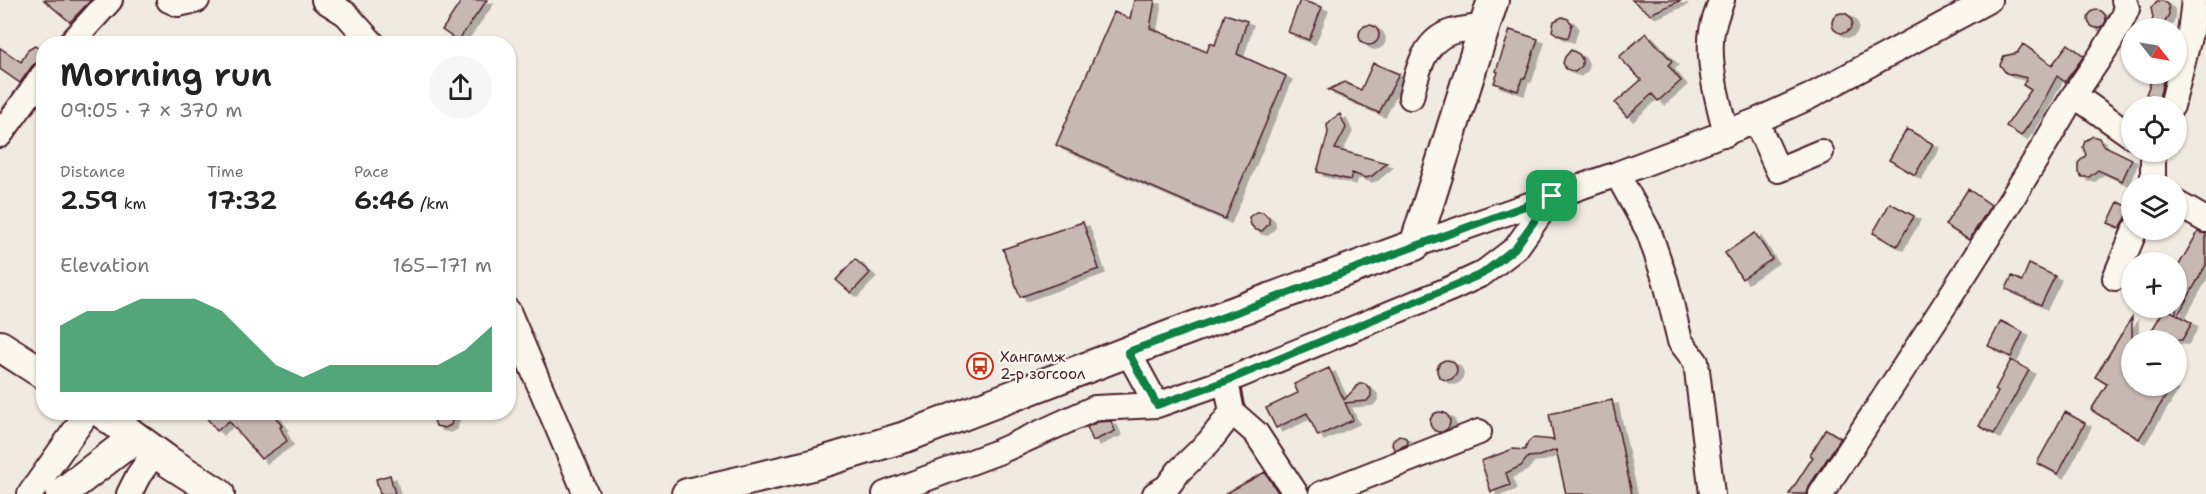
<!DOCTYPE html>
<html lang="en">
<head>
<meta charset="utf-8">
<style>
  :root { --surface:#fff; --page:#f6f6f6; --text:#222; --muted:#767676; --accent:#0b8043 }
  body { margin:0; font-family:"Shantell Sans",sans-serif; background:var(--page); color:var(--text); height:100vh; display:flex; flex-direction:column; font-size:22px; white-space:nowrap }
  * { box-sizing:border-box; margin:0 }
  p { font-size:20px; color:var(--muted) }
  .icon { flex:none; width:33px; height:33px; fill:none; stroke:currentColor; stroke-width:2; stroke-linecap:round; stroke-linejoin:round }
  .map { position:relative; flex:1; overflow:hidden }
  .panel { position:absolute; left:36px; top:36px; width:480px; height:384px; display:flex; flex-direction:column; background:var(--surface); border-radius:24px; box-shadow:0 2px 4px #0004 }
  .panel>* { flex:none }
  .needle { width:39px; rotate:121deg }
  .controls { position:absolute; left:2121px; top:18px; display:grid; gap:12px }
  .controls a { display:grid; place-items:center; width:66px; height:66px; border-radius:50%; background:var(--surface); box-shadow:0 2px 4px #0004; font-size:30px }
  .pin { position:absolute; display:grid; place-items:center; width:51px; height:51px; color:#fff; margin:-26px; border-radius:12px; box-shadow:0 3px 9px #0006 }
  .round { display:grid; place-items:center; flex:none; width:63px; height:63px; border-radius:32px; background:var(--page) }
  .head { display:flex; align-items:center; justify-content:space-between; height:102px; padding:0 24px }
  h1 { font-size:33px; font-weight:600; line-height:45px }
  .metrics { display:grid; grid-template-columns:repeat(3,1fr); gap:9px; height:102px; padding:6px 24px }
  .metrics div { display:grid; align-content:center }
  .metrics b { font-size:26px; font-weight:600 }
  .metrics small { font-size:16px; font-weight:400 }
  .metrics p { font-size:16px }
  .chart { height:168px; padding:12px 24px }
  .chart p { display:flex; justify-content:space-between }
  .chart svg { width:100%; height:108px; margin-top:6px; fill:var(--accent); opacity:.7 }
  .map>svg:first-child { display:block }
  .building { fill:#c8b8b3; stroke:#4a1f2b; stroke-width:1.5; filter:url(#shadow) }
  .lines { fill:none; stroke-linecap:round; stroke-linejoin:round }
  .minor-casing { stroke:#4a1f2b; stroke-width:28 }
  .major-casing { stroke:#4a1f2b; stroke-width:34 }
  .minor { stroke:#fbf7ec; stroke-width:24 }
  .major { stroke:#fbf7ec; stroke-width:30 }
  .route-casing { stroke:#fff; stroke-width:12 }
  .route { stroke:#0b8043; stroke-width:8 }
  .labels { text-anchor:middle; stroke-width:4.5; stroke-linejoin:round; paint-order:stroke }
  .poi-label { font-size:15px; fill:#4a1f2b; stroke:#fbf7ec; text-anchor:start }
</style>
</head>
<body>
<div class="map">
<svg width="2206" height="494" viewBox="0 0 2206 494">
  <defs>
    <filter id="shadow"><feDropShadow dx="6" dy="4" stdDeviation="0" flood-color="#0004"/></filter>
  </defs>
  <rect width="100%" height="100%" fill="#f0eae0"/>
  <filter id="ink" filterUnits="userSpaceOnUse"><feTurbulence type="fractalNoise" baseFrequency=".0167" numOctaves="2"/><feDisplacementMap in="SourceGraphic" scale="12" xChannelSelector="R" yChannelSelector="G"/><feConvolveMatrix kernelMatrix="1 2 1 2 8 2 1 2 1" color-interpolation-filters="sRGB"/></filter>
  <g filter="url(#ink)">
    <!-- building -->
    <path class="building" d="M 44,0 L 91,0 L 70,22 Z
      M 462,0 L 487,0 L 458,41 L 442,30 Z
      M 1134,0 L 1155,0 L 1150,28 L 1207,52 L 1210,43 L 1215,45 L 1225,14 L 1247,21 L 1237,54 L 1286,76 L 1225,219 L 1056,145 L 1114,12 L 1130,19 Z
      M 1300,0 L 1322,7 L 1309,40 L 1288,32 Z
      M 1632,0 L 1682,0 L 1650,14 Z
      M 2157,1 L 2163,1 L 2168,5 L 2169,14 L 2162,28 L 2150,28 L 2153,18 L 2151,8 Z
      M2088 19a9 9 0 1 1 18 0a9 9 0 1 1-18 0Z
      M1832 23a10 10 0 1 1 20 0a10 10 0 1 1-20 0Z
      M 1562,17 L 1568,19 L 1572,24 L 1568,38 L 1558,35 L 1552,31 L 1554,21 Z
      M1359 35a10 10 0 1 1 20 0a10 10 0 1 1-20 0Z
      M 1510,30 L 1538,39 L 1525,78 L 1522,78 L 1518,91 L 1494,83 L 1498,72 L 1496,71 Z
      M 1646,33 L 1672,61 L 1668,65 L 1681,81 L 1658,101 L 1652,94 L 1627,117 L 1615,103 L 1641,80 L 1619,57 Z
      M 2023,44 L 2052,65 L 2068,44 L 2084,56 L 2065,82 L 2057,76 L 2037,113 L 2021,136 L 2006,126 L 2031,90 L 2023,85 L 2027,78 L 2006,73 L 2000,65 L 2004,56 L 2017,53 Z
      M 35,46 L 42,51 L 42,59 L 32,66 L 20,83 L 0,69 L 0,48 L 21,62 L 28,50 Z
      M 1571,50 L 1579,54 L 1582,59 L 1582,66 L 1575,72 L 1566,69 L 1563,63 L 1565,57 Z
      M 1373,63 L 1399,74 L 1379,113 L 1328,90 L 1344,82 L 1361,90 Z
      M 2154,74 L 2164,77 L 2159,99 L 2146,94 Z
      M 1340,114 L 1346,128 L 1335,149 L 1387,163 L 1372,176 L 1366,178 L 1352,173 L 1350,180 L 1317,172 L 1328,133 L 1327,125 L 1331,120 Z
      M 1907,129 L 1933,144 L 1915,175 L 1889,160 Z
      M 2093,136 L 2099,138 L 2103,145 L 2132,159 L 2122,181 L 2098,170 L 2089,177 L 2082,177 L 2078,172 L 2078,163 L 2086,155 L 2083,147 L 2085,141 Z
      M 1968,189 L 1991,205 L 1969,240 L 1945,225 Z
      M 2118,202 L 2132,208 L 2120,228 L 2108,223 Z
      M 1890,203 L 1914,216 L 1897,246 L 1873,233 Z
      M 1256,212 L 1263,212 L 1269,218 L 1269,224 L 1262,231 L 1256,230 L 1251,225 L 1249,217 Z
      M 1083,222 L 1099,269 L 1020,297 L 1003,249 Z
      M 2198,232 L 2206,234 L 2206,265 L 2178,315 L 2192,323 L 2182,340 L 2146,340 L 2165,308 L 2176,314 L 2176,270 Z
      M 1755,233 L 1772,259 L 1742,279 L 1725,253 Z
      M 855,259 L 870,273 L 851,293 L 836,280 Z
      M 2029,264 L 2055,276 L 2041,305 L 2006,289 L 2012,276 L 2022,281 Z
      M 2132,317 L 2132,386 L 2172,386 L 2139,439 L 2091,410 L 2107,384 L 2095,377 Z
      M 2001,321 L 2023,332 L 2011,357 L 1988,346 Z
      M 2011,360 L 2029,370 L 1994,434 L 1979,426 L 1998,392 L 1995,390 Z
      M1437 370a10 10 0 1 1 20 0a10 10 0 1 1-20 0Z
      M 1329,368 L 1344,400 L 1359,384 L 1365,384 L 1371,390 L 1371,396 L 1367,401 L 1345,403 L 1353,420 L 1318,436 L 1307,413 L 1276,428 L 1266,408 L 1298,393 L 1294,384 Z
      M 1612,400 L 1632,494 L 1566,494 L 1556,450 L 1539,456 L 1528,457 L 1521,466 L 1506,473 L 1510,485 L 1491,492 L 1481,461 L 1513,449 L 1525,450 L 1528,442 L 1533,438 L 1554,440 L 1549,414 Z
      M 202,412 L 272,412 L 282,426 L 280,427 L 287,441 L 261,459 L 229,421 L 217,431 Z
      M 434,412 L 454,412 L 451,425 L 445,428 L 436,426 L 434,420 Z
      M 2065,412 L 2085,423 L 2058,474 L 2037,463 Z
      M1430 422a10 10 0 1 1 20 0a10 10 0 1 1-20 0Z
      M 1111,421 L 1115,431 L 1093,441 L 1087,427 L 1098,422 Z
      M 1826,429 L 1841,438 L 1809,486 L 1807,494 L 1789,494 L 1813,457 L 1810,455 Z
      M 1399,435 L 1406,438 L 1408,444 L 1395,450 L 1392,445 L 1393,440 Z
      M 1265,472 L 1279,494 L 1225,494 Z
      M 390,475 L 395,494 L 380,494 L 376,479 Z"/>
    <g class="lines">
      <defs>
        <path id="minor" d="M 169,0 L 178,4 L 197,0
          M 324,0 L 346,14 L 373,44
          M 1722,0 C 1717,13 1711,27 1711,41 C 1709,71 1719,104 1726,134
          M 70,44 L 110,0
          M 2074,95 L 2132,136
          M 1411,97 C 1417,73 1423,41 1451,32 C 1461,29 1473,28 1484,26
          M 2172,106 L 2190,33 L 2194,0
          M 1756,121 L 1778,170 L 1821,152
          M 0,135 L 44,74
          M 1617,174 L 1649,232 L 1666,282 L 1680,341 L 1696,362 L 1712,494
          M 2153,184 L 2153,152
          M 2176,203 L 2206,220
          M 1415,245 L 1617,174 L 1756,121 L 1809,97 L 1989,0
          M 2115,278 L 2135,230
          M 508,311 L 586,494
          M 1128,352 L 1157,405
          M 1232,412 L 1256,433 L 1296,494
          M 30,494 L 88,412
          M 129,494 L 138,476 L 155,452
          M 885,494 L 998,452 L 1095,408 L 1157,405 L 1226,381 L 1452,288 L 1482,274 L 1516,248 L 1552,197
          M 1155,494 L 1167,487 L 1179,471 L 1209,442 L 1232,412 L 1226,381
          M 1321,494 L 1479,432
          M 1821,494 C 1904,367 1989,241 2065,110 C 2085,76 2111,46 2127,9 L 2124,0"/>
        <path id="major" d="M 0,346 L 44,374
          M 101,412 L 169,462 L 219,494
          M 61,494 L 120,449 L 137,439
          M 687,494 L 812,465 L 905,437 L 1172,335 L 1415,245 L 1493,0"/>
      </defs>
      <!-- minor casing -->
      <use href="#minor" class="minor-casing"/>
      <!-- major casing -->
      <use href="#major" class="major-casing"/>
      <!-- minor -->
      <use href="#minor" class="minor"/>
      <!-- major -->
      <use href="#major" class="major"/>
    </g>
  </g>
  <g class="lines" filter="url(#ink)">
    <defs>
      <path id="route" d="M 1552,196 L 1515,248 L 1482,274 L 1226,381 L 1157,405 L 1128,352 Z"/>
    </defs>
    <!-- route casing -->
    <use href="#route" class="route-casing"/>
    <!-- route -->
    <use href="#route" class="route"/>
  </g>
  <!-- icons -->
  <defs>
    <symbol id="bus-ring" viewBox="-11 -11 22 22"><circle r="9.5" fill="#fbf7ec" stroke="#c8321e" stroke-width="1.5"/><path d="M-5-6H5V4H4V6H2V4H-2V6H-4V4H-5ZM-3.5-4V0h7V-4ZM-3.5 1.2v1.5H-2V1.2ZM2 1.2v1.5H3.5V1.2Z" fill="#c8321e"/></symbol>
  </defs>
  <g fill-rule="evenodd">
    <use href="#bus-ring" x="965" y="351" width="30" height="30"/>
  </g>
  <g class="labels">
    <!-- poi labels -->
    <g class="poi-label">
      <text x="1000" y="362">Хангамж<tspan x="1000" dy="17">2-р зогсоол</tspan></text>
    </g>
  </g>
</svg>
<div class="controls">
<a><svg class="needle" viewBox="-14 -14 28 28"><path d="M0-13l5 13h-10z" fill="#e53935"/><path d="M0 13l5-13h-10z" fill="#767676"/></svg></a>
<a><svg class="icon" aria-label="locate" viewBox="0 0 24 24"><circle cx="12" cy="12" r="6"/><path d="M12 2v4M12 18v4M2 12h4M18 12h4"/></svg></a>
<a><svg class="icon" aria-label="layers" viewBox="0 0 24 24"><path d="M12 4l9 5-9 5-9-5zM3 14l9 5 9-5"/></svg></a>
<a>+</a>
<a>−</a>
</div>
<div class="pin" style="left:1552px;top:196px;background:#1e9e55"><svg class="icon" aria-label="arrive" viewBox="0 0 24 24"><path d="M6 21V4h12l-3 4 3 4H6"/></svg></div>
<section class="panel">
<div class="head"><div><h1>Morning run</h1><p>09:05 · 7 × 370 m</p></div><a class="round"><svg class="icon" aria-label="share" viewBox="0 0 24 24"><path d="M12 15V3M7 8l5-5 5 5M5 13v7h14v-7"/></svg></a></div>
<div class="metrics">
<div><p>Distance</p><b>2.59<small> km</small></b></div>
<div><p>Time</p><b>17:32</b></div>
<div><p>Pace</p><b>6:46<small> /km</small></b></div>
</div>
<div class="chart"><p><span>Elevation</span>165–171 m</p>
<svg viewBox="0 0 160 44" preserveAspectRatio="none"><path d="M0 44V17L10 11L20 11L30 6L40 6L50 6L60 11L70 22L80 33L90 38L100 33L110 33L120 33L130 33L140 33L150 27L160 17V44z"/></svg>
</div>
</section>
</div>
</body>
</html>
